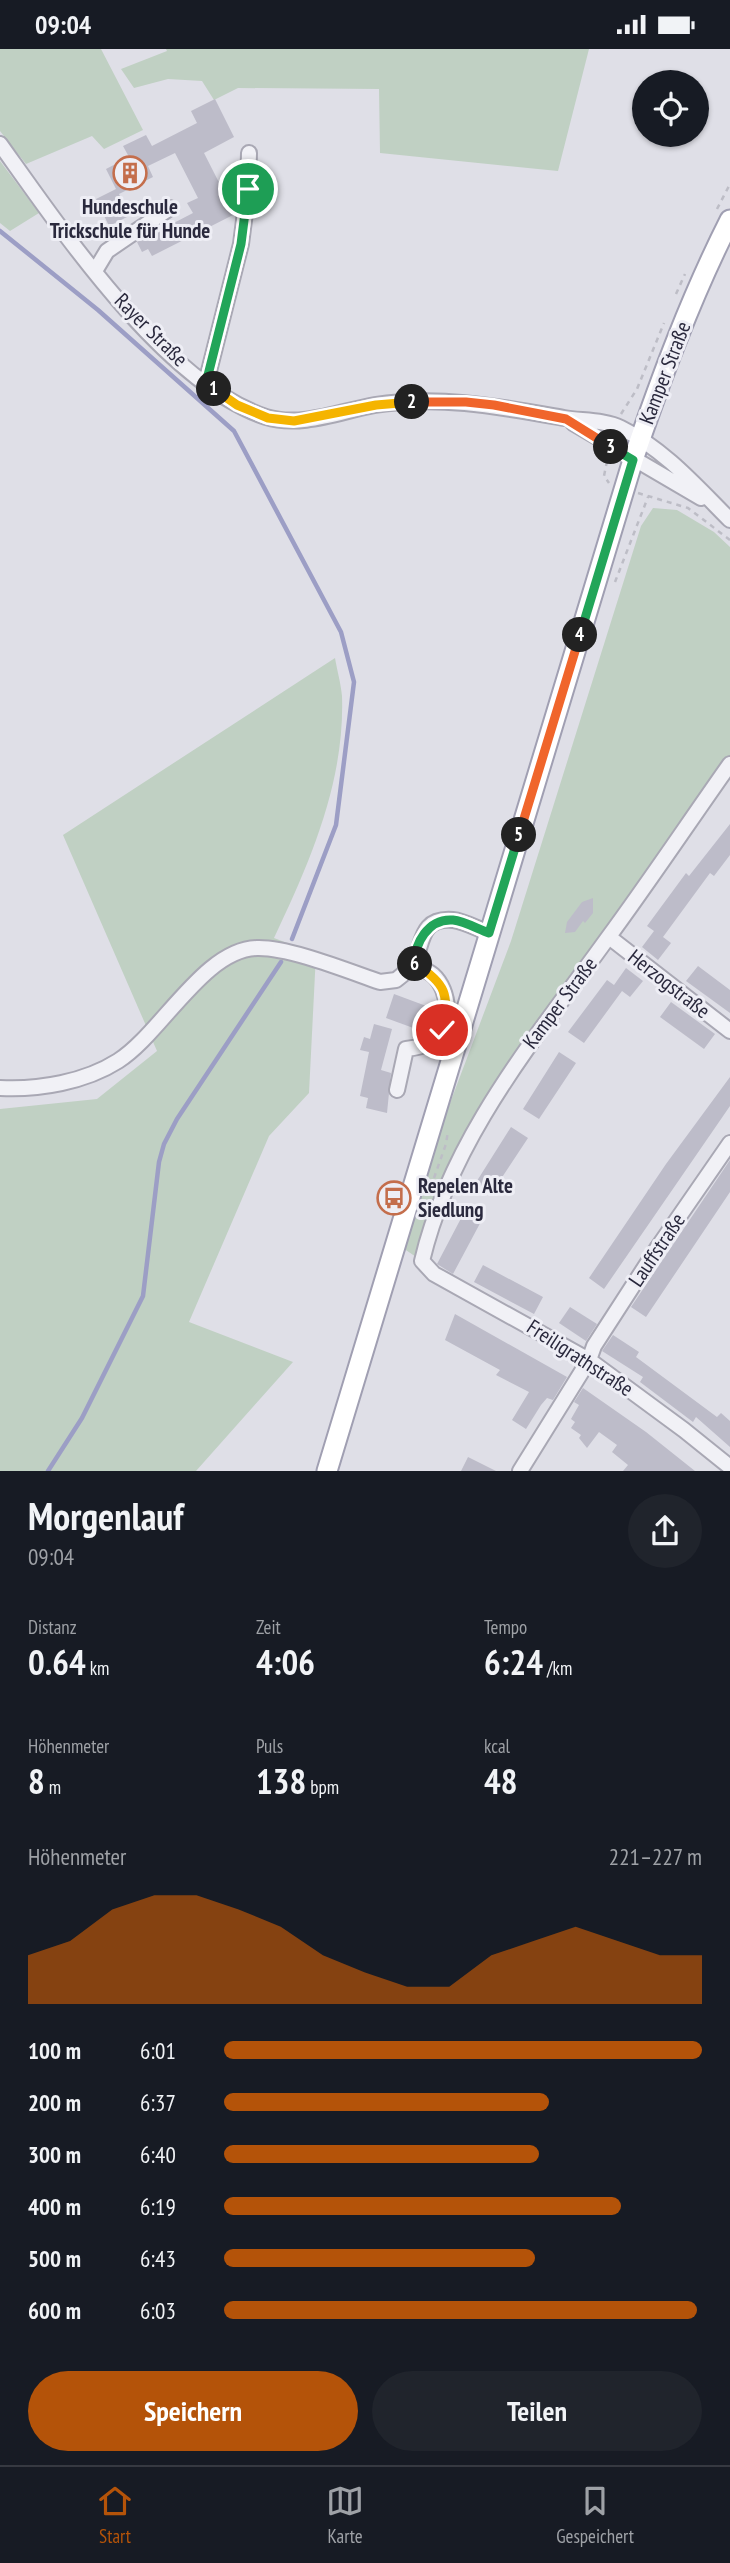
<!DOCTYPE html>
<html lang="de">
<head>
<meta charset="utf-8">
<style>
  :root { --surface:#171b24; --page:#20242c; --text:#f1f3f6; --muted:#9ea1a6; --line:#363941; --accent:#b45309 }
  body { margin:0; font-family:"PT Sans Narrow",sans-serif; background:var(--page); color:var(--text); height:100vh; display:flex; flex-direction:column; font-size:26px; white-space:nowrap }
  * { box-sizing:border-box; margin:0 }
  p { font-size:23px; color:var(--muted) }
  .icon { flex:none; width:38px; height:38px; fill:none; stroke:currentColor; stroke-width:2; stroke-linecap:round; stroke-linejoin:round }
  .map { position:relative; height:1422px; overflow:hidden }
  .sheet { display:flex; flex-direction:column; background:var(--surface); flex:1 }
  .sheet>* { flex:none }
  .tools { position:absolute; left:632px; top:21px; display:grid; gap:14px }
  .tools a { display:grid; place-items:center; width:77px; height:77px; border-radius:50%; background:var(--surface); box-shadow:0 2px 5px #0004; font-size:35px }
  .pin { position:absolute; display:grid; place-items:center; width:60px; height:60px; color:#fff; margin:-30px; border:4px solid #fff; border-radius:50%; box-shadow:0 2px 7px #0007 }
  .km { position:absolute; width:35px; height:35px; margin:-18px; border-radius:50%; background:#222; color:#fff; font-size:19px; line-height:35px; text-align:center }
  .round { display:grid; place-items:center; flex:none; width:74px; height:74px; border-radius:37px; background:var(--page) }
  .head { display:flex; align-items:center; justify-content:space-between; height:119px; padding:0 28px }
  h1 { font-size:38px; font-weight:700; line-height:52px }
  .stats { display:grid; grid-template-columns:repeat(3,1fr); gap:10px; height:119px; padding:7px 28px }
  .stats div { display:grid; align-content:center }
  .stats b { font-size:35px; font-weight:700 }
  .stats small { font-size:19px; font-weight:400 }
  .stats p { font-size:19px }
  .chart { height:196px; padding:14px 28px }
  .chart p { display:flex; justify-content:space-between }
  .chart svg { width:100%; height:126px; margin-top:7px; fill:var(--accent); opacity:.7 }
  .cta { display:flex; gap:14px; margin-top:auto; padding:14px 28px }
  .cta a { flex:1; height:80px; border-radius:42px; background:var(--accent); color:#fff; font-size:28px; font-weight:700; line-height:80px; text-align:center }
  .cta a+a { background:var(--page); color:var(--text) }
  ul { padding:0 28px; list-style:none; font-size:23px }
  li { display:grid; grid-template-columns:112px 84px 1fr; align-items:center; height:52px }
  li i { height:18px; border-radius:9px; background:var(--accent) }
  .status { display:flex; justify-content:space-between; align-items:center; height:49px; padding:0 35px; background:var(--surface); direction:ltr }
  .status svg { height:19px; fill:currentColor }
  .menu { display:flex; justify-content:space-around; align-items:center; height:98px; border-top:2px solid var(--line); background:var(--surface); font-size:19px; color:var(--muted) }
  .menu a { display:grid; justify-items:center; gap:4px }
  .menu .selected { color:var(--accent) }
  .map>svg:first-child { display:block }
  .green { fill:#c0d0c3 }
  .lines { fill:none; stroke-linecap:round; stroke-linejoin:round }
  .stream { stroke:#9c9ec5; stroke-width:4.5 }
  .building { fill:#bdbcc9 }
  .minor-casing { stroke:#a9a8b4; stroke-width:18 }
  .major-casing { stroke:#a09fb2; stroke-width:23 }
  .path { stroke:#bdbdc6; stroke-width:2.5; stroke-dasharray:5 5; stroke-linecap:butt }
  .minor { stroke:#f1f1f6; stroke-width:14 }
  .major { stroke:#fff; stroke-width:19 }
  .split-1-casing { stroke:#fff; stroke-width:14 }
  .split-2-casing { stroke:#fff; stroke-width:14 }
  .split-3-casing { stroke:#fff; stroke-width:14 }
  .split-4-casing { stroke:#fff; stroke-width:14 }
  .split-5-casing { stroke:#fff; stroke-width:14 }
  .split-6-casing { stroke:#fff; stroke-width:14 }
  .split-7-casing { stroke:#fff; stroke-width:14 }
  .split-1 { stroke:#22a559; stroke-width:9 }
  .split-2 { stroke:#f5b400; stroke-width:9 }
  .split-3 { stroke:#f0652b; stroke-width:9 }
  .split-4 { stroke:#22a559; stroke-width:9 }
  .split-5 { stroke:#f0652b; stroke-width:9 }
  .split-6 { stroke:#22a559; stroke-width:9 }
  .split-7 { stroke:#f5b400; stroke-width:9 }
  .labels { text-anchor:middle; stroke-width:6; stroke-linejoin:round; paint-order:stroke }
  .poi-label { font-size:21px; font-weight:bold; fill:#2a293d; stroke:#eeeef5 }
  .street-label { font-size:21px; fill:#2a293d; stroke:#eeeef5 }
</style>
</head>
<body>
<div class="status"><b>09:04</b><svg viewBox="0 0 49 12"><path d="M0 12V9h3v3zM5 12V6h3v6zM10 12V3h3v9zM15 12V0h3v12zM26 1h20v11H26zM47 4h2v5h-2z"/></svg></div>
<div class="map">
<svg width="730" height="1422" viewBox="0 0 730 1422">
  <rect width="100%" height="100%" fill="#dfdfe7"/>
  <!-- green -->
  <path class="green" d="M 0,0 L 101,0 L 143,81 L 104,100 L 92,87 L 26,115 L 0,82 Z
    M 166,0 L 589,0 L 558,122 L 380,104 L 379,40 L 238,39 L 214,51 L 202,32 L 168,30 L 134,39 L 121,20 L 167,2 Z
    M 0,112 L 39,164 L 10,182 L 0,174 Z
    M 653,459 L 677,461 L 714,483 L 730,498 L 730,719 L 470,1088 L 422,1212 L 397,1195 L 511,892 L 641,477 Z
    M 335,609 C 337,621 341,635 342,647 C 345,733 310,813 274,889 L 316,905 L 309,1044 L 269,1087 L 189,1273 L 293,1313 L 196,1422 L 0,1422 L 0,1060 L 97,1050 L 157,1002 L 63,786 Z"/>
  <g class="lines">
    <!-- stream -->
    <path class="stream" d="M 0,182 L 98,261 L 234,382 L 341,583 L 354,633 L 336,776 L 292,890
      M 48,1422 L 82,1369 L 143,1247 L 159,1113 L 164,1095 L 177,1070 L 281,913"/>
  </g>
  <!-- building -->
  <path class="building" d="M 215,50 L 234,88 L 204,104 L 235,165 L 152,207 L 148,200 L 142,203 L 137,193 L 193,164 L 187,154 L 198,149 L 175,104 L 148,117 L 153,128 L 119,145 L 129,167 L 109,177 L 96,150 L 116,140 L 106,120 L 129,108 L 123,97 L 146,86 L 152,97 L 197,74 L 191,62 Z
    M 730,775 L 730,806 L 714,827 L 710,824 L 663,888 L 671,894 L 658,911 L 642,898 L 654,882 L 647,877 L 686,824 L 689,827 Z
    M 593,849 L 593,864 L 585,874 L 583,872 L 575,883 L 565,884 L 567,873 L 582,853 Z
    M 698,917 L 730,941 L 730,964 L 686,932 Z
    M 626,919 L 643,932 L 630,948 L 622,942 L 584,994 L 568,983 L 607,931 L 614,936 Z
    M 394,945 L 437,961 L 435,974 L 427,984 L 386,969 Z
    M 671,953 L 715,985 L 704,1000 L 660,968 Z
    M 374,975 L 392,980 L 381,1021 L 391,1024 L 387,1064 L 366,1059 L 368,1049 L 360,1047 L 369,1003 L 360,1001 L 364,988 L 370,990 Z
    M 559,1003 L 576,1014 L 539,1070 L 523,1060 Z
    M 730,1028 L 730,1057 L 604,1240 L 589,1229 L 666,1115 Z
    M 511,1078 L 528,1089 L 491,1145 L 475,1135 Z
    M 730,1111 L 730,1143 L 646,1268 L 631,1258 Z
    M 468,1156 L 485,1165 L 453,1225 L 437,1215 Z
    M 483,1216 L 543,1248 L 534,1265 L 474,1233 Z
    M 570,1258 L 597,1275 L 586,1292 L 559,1274 Z
    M 455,1265 L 567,1328 L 553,1351 L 547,1349 L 541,1356 L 526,1380 L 512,1371 L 529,1343 L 496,1326 L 500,1321 L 445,1291 Z
    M 613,1286 L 639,1303 L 636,1308 L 717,1368 L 721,1364 L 730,1372 L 730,1398 L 696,1368 L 693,1373 L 640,1333 L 643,1328 L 602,1302 Z
    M 583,1339 L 646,1383 L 695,1422 L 623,1422 L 628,1416 L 612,1403 L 617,1396 L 599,1383 L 587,1399 L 579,1389 L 581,1386 L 571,1379 L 575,1373 L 571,1370 L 579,1356 L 574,1353 Z
    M 468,1408 L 496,1422 L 461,1422 Z"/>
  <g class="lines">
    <defs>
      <path id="minor" d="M 0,95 C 61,180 164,334 266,368 C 301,379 341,362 375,356 C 440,346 501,358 564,369 C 582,372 605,371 621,379 C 664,400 697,438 730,471
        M 95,222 L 107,202 L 170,159
        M 206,334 L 241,195 L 248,140 L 249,104
        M 573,374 L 701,449
        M 730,715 C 689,773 649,833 607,890 C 535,990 451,1089 422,1212 L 434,1225 L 589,1311 L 684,1381 L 730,1418
        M 609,888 L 730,982
        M 0,1039 C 39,1041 85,1033 118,1012 C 161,985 204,900 257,899 C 289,898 348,922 380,933 L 396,931 C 401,927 408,922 412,916 C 424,899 417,868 453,871 C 464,872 478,880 489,884
        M 397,1041 L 406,1000 C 415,999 426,997 433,992 C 453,978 450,941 433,926 C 428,922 420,918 414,915
        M 520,1422 L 589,1311 L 594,1297 L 658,1198 L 730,1094"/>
      <path id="major" d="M 327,1422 L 633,411 C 661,329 691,248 730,171"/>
    </defs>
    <!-- minor casing -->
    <use href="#minor" class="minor-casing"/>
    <!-- major casing -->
    <use href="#major" class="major-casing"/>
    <!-- path -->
    <path class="path" d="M 717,160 L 730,135
      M 676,245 L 685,225
      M 621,365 L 637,340 L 664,274
      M 607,412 L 604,427 L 609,434
      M 638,444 L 688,459 L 730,491
      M 615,533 L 648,448
      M 434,1129 L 446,1095 L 448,1082"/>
    <!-- minor -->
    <use href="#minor" class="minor"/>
    <!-- major -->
    <use href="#major" class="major"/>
  </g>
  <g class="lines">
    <defs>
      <path id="split-1" d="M 214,340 L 206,334 L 241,195 L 248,140"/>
      <path id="split-2" d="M 214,340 L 237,356 L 268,369 L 294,372 L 376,356 L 412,353"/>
      <path id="split-3" d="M 412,353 L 466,353 L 494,356 L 566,370 L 611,398"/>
      <path id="split-4" d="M 580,586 L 633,411 L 611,398"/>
      <path id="split-5" d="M 519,786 L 580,586"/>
      <path id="split-6" d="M 415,915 C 414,895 428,869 453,871 C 464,872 478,880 489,884 L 519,786"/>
      <path id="split-7" d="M 415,915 C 446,934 450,946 442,981"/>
    </defs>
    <!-- split-1 casing -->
    <use href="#split-1" class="split-1-casing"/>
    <!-- split-2 casing -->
    <use href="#split-2" class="split-2-casing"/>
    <!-- split-3 casing -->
    <use href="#split-3" class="split-3-casing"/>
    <!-- split-4 casing -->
    <use href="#split-4" class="split-4-casing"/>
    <!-- split-5 casing -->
    <use href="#split-5" class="split-5-casing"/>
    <!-- split-6 casing -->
    <use href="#split-6" class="split-6-casing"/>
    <!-- split-7 casing -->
    <use href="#split-7" class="split-7-casing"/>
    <!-- split-1 -->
    <use href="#split-1" class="split-1"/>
    <!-- split-2 -->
    <use href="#split-2" class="split-2"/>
    <!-- split-3 -->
    <use href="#split-3" class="split-3"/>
    <!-- split-4 -->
    <use href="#split-4" class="split-4"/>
    <!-- split-5 -->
    <use href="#split-5" class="split-5"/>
    <!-- split-6 -->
    <use href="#split-6" class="split-6"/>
    <!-- split-7 -->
    <use href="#split-7" class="split-7"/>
  </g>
  <!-- icons -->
  <defs>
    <symbol id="building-ring" viewBox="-11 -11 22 22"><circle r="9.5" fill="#eeeef5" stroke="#c46e4c" stroke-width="1.5"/><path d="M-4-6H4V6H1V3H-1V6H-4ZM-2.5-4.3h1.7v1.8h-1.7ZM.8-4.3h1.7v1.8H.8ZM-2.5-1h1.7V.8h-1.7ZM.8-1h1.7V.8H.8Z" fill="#c46e4c"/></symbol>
    <symbol id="bus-ring" viewBox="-11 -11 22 22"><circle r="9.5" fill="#eeeef5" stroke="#c46e4c" stroke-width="1.5"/><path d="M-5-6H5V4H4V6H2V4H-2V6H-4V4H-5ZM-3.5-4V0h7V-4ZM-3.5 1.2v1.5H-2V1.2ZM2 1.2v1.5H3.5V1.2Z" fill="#c46e4c"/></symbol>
  </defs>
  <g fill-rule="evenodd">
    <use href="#building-ring" x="111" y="105" width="38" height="38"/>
    <use href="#bus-ring" x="375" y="1130" width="38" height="38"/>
  </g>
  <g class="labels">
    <!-- poi labels -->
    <g class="poi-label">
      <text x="130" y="165">Hundeschule<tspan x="130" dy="24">Trickschule für Hunde</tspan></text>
      <text x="418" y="1144" text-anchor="start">Repelen Alte<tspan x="418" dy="24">Siedlung</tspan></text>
    </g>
    <!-- street labels -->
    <g class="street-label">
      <text transform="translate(151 281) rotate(45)" y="7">Rayer Straße</text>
      <text transform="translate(665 324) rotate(-69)" y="7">Kamper Straße</text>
      <text transform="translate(669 935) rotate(38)" y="7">Herzogstraße</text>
      <text transform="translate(560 954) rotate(-53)" y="7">Kamper Straße</text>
      <text transform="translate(657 1201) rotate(-56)" y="7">Lauffstraße</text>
      <text transform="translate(580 1309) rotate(33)" y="7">Freiligrathstraße</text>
    </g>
  </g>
</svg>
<div class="tools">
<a><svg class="icon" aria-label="locate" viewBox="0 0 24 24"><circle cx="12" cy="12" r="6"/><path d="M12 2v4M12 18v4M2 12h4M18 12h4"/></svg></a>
</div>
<div class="pin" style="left:248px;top:140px;background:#1e9e55"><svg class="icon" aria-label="arrive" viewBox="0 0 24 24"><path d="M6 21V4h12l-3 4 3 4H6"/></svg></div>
<div class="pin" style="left:442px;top:981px;background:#d93025"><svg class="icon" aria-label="check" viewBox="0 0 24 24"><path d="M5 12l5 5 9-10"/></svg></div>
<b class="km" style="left:214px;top:340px">1</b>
<b class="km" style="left:412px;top:353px">2</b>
<b class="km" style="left:611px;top:398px">3</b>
<b class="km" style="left:580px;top:586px">4</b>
<b class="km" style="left:519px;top:786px">5</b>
<b class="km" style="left:415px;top:915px">6</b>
</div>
<section class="sheet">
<div class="head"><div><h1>Morgenlauf</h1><p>09:04</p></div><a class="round"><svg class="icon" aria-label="share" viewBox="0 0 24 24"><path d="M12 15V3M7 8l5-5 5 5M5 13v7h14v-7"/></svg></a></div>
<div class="stats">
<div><p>Distanz</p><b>0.64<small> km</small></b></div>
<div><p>Zeit</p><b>4:06</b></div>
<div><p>Tempo</p><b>6:24<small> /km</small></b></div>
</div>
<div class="stats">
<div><p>Höhenmeter</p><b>8<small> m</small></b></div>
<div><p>Puls</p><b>138<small> bpm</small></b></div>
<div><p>kcal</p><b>48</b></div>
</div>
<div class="chart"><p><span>Höhenmeter</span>221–227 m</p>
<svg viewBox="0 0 160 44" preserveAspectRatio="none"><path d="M0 44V27L10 22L20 11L30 6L40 6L50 11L60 17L70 27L80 33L90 38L100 38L110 27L120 22L130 17L140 22L150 27L160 27V44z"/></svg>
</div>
<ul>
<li><b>100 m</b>6:01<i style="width:100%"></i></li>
<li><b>200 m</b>6:37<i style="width:68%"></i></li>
<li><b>300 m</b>6:40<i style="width:66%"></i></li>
<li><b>400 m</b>6:19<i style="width:83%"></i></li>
<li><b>500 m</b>6:43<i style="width:65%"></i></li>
<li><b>600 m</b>6:03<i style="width:99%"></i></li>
</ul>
<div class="cta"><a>Speichern</a><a>Teilen</a></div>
</section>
<nav class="menu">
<a class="selected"><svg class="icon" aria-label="home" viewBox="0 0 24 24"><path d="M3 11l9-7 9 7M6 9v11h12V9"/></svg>Start</a>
<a><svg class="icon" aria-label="map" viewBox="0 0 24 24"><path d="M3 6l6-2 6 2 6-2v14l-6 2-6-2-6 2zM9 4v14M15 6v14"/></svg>Karte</a>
<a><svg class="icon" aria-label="saved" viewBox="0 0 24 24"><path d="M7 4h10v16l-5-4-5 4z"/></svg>Gespeichert</a>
</nav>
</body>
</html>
